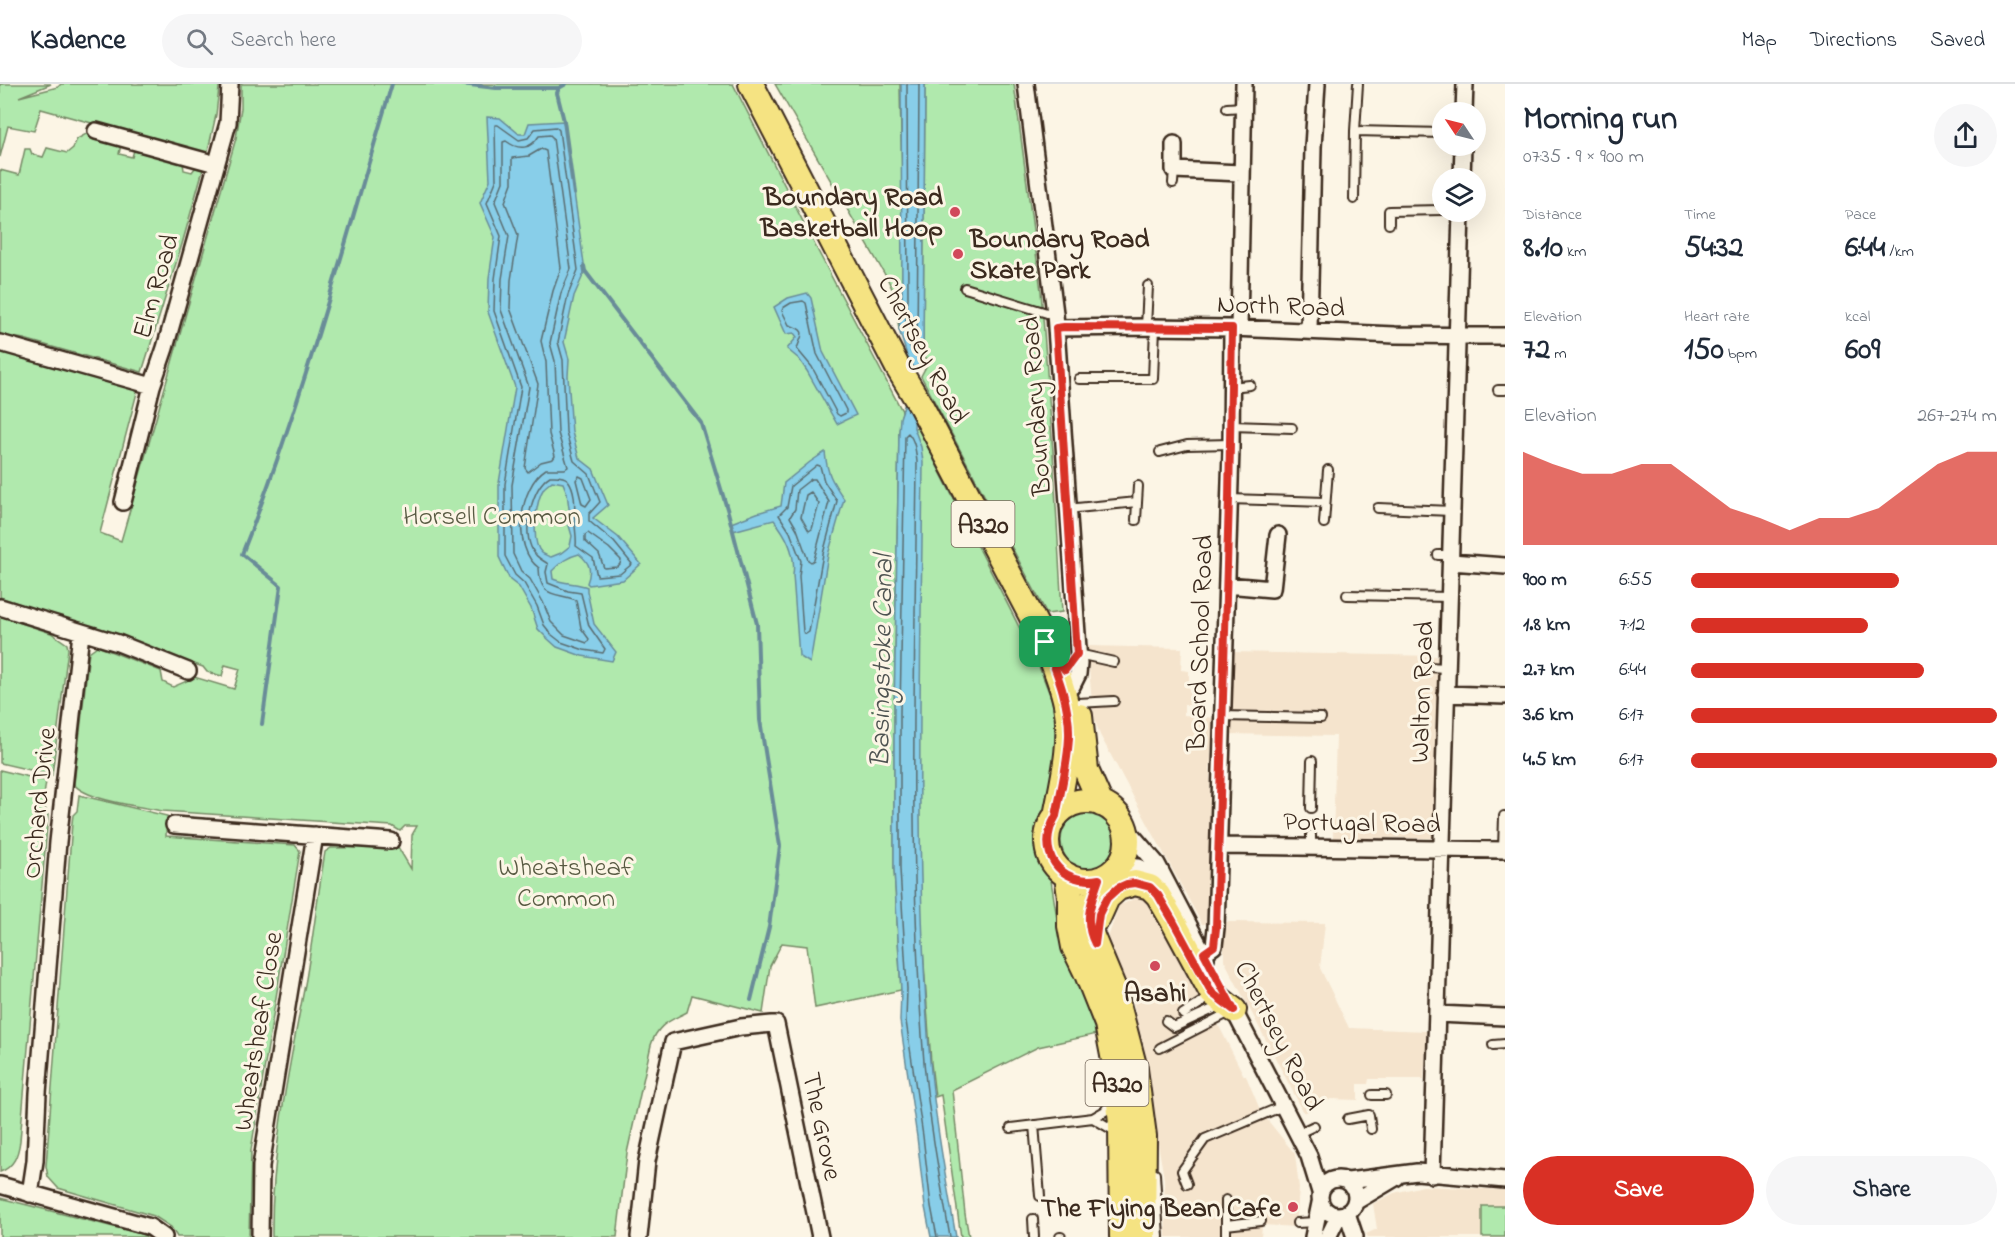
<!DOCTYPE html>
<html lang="en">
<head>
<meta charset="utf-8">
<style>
  :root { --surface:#fff; --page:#f6f6f7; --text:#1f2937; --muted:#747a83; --line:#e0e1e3; --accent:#d93025 }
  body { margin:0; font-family:"Indie Flower",sans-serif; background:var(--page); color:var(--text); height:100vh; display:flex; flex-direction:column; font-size:22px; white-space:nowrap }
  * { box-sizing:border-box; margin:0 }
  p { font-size:20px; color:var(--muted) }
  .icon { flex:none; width:33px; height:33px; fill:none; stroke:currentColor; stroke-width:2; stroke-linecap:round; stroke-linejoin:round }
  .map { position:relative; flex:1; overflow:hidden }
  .sheet { display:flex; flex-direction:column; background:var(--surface); width:510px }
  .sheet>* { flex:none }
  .needle { width:39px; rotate:305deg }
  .fabs { position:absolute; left:1432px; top:18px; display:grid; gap:12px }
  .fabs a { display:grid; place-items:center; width:54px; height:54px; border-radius:50%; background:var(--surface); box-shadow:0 6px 24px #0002; font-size:30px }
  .pin { position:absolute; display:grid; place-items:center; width:51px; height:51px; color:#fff; margin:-26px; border-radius:12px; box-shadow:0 3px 9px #0006 }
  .round { display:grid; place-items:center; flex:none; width:63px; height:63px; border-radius:32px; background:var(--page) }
  .headline { display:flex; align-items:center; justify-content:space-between; height:102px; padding:0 18px }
  h1 { font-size:33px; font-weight:700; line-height:45px }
  .stats { display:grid; grid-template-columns:repeat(3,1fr); gap:9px; height:102px; padding:6px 18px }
  .stats div { display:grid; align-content:center }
  .stats b { font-size:30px; font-weight:700 }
  .stats small { font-size:16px; font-weight:400 }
  .stats p { font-size:16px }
  .chart { height:168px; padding:12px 18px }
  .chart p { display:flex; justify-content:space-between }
  .chart svg { width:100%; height:108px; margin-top:6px; fill:var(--accent); opacity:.7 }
  .cta { display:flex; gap:12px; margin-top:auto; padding:12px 18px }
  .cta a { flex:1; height:69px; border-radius:36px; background:var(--accent); color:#fff; font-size:24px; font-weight:700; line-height:69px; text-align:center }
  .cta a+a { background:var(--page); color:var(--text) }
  ul { padding:0 18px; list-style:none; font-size:20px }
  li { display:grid; grid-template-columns:96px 72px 1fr; align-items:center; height:45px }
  li i { height:15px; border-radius:8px; background:var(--accent) }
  header { display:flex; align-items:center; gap:36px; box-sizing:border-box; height:84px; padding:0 30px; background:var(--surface); border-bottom:2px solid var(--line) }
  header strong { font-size:28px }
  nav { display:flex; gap:33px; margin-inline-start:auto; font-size:21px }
  .search { width:420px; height:54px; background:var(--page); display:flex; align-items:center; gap:15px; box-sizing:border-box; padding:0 21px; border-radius:33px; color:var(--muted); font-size:22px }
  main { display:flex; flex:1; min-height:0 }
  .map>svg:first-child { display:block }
  .built { fill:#f5e4cd }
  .green { fill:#b0e9ad; stroke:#768a66; stroke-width:1.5 }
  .water { fill:#88cee9; stroke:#698c98; stroke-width:1.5; fill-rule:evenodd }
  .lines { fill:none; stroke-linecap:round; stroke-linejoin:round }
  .shore { stroke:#5a6c6f; stroke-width:1.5 }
  .stream { stroke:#698c98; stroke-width:4 }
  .service-casing { stroke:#3b2a1e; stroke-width:12 }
  .minor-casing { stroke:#3b2a1e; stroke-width:20 }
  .primary-casing { stroke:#3b2a1e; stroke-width:28 }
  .service { stroke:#fcf5e5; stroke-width:8 }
  .minor { stroke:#fcf5e5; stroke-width:15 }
  .primary { stroke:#f5e382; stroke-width:24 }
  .route-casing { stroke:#fff; stroke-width:12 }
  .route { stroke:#d93025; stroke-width:8 }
  .poi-dot { fill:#d1495b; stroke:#fcf5e5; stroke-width:2 }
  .labels { text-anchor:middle; stroke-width:6; stroke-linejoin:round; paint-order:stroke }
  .shield { fill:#fcf5e5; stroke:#75675a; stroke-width:1.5 }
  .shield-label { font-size:26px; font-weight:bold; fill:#3b2a1e }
  .poi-label { font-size:27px; font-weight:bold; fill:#3b2a1e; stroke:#fcf5e5; text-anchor:end }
  .street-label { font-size:27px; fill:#3b2a1e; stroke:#fcf5e5 }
  .park-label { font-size:27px; fill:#585a42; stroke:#fcf5e5 }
  .water-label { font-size:28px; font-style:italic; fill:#4e5351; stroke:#fcf5e5 }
</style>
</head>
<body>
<header>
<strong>Kadence</strong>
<div class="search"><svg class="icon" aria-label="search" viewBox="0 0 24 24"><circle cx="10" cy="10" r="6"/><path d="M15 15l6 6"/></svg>Search here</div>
<nav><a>Map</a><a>Directions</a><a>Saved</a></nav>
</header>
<main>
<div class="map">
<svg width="1505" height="1153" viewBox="0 0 1505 1153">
  <rect width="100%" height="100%" fill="#fcf5e5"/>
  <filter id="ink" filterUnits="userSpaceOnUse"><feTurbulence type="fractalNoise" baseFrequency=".0167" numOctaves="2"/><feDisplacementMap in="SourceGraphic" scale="12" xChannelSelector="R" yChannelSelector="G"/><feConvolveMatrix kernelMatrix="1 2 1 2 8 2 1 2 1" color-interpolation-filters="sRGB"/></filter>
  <g filter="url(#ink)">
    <!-- built -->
    <path class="built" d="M 1087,562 L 1182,564 L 1181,586 L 1189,587 L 1189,607 L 1193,611 L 1194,621 L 1184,621 L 1184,631 L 1214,634 L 1210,686 L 1212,753 L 1210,840 L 1202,840 L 1100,651 L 1093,630 Z
      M 1230,568 L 1438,572 L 1434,754 L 1333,754 L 1336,652 L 1228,650 Z
      M 1148,808 L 1154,812 L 1244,992 L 1246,992 L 1261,1028 L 1295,1070 L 1299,1104 L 1296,1143 L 1262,1141 L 1261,1153 L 1166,1153 L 1164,1094 L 1133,916 L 1106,859 L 1120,819 L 1123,820 Z
      M 1224,838 L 1325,839 L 1320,884 L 1349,944 L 1427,947 L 1424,995 L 1369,995 L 1368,1000 L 1358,1000 L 1358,1016 L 1331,1015 L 1304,1029 L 1224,876 Z
      M 1423,1102 L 1505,1106 L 1505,1153 L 1368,1153 L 1366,1150 L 1377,1145 L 1373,1120 L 1394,1109 Z"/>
    <!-- green -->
    <path class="green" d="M 0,0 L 51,0 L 19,13 L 58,3 L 61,0 L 219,0 L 219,4 L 216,31 L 207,71 L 41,25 L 34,47 L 8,42 L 0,73 Z
      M 241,0 L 733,0 L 818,167 L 902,327 L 899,348 L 894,629 L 894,785 L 901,906 L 815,924 L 807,862 L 782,859 L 770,882 L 763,929 L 692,911 L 687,928 C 668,938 658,940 651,961 L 627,1069 L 617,1153 L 272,1153 C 271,1066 290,980 306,895 C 313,853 318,811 325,768 L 331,764 L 398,763 L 411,785 L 412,751 L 417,742 L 405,742 L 400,747 L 392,742 L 163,727 C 143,723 85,716 74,700 L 89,568 L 97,562 L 161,587 L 163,598 L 173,603 L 187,597 L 191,592 L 234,605 L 240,585 L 225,581 L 222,592 L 207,588 L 203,583 L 0,513 L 0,267 L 73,282 L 139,301 L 100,449 L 121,457 L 236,54 L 241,24 Z
      M 775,0 L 900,0 C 901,82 906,165 899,246 L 895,211 L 888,196 Z
      M 925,0 L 1014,0 L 1041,207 L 1053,368 L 1062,528 L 1047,530 L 921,292 L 929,277 L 923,271 Z
      M 88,49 L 119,58 L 121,60 L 119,70 L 132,73 L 135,63 L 180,75 L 183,79 L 184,86 L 192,88 L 195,84 L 204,82 L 182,160 L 142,288 L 24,255 L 0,251 L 0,86 L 19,91 L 25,65 L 30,65 L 32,70 L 43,73 L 47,64 L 67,69 L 73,64 L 77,55 Z
      M 923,342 L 934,376 L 1038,580 L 1052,616 L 1058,653 L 1058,665 L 1045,730 L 1038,752 L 1038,766 L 1042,779 L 1050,790 L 1062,867 L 1076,896 L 1097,950 L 1038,963 L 952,1006 L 965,1130 L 969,1153 L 961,1153 L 941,1011 L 935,1013 L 931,979 L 921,837 L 914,344 Z
      M 0,532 L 51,549 L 67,560 L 68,565 L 52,691 L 0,679 Z
      M 0,686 L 46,697 L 43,719 L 48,731 L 20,1057 C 18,1071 14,1083 0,1088 Z
      M 79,711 L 167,732 L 166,752 L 295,761 L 300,767 L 251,1066 L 249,1153 L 177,1153 L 171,1143 L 154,1132 L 58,1104 L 48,1093 L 46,1082 L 72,739 L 73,731 L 77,727 Z
      M1061 757a29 29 0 1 1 58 0a29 29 0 1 1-58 0Z
      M 0,1114 L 145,1151 L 149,1153 L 0,1153 Z
      M 1482,1122 L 1505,1122 L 1505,1153 L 1482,1153 Z"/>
    <!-- water -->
    <path class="water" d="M 901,0 L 925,0 L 923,271 L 916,287 L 914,344 L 921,363 L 923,378 C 921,577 914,778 930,977 C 935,1036 946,1095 956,1153 L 931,1153 L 925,1123 L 917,1053 L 900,937 L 901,906 L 894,785 L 894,629 L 899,348 L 900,334 L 905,319 L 906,268 L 899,246 L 902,214 Z
      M 487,33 L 500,34 L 519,50 L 525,50 L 529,39 L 564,37 L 585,187 L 574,212 L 564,258 L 569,275 L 568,292 L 572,348 L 579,374 L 593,385 L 608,421 L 593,434 L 618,453 L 641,480 L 623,496 L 589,501 L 587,499 C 592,486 590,479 579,470 C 567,473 561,478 552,487 L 553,495 C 564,500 578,499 587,503 L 587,507 L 594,540 L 616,568 L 612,577 L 582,572 L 557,563 L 548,555 L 538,545 L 531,524 L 519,503 L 510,496 L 499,473 L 499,399 L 515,303 L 488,228 L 489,194 L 495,153 L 480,119 L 490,96 ZM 552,397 L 563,399 L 567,409 L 570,432 L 568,438 L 572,452 L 570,462 L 561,469 L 551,473 C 550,473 543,470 542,469 C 530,459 536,416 544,404 C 545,403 551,398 552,397 Z
      M 807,209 L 811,214 L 823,268 L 856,331 L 837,340 L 807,287 L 799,275 L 787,265 L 797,253 L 794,249 L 786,250 L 774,223 L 788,214 Z
      M 825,368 C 827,390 832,397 844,415 L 828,471 L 810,579 L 799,572 L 793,491 C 796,471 787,452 774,436 L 733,447 L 731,439 L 757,429 L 781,422 L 784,399 L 810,378 Z"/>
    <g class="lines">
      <!-- shore -->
      <path class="shore" d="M 907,0 L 908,214 L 905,245 L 911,265 L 914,267 L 917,264 L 919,0
        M 495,41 L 498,41 L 519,56 L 528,54 L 535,45 L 556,43 L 559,46 L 578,186 L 568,211 L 558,258 L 563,276 L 566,348 L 574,377 L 589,390 L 600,418 L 589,430 L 589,437 L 614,458 L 632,480 L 620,490 L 597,492 L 593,474 L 576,462 C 577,453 575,448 575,439 C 574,426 577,408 568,396 C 564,391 555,392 550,392 C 532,403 523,444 531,463 C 535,473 541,475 548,480 L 546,488 L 548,499 L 568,507 L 581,509 L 589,542 L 605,565 L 603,569 L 584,566 L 561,558 L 552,551 L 544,541 L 537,522 L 524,499 L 515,491 L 505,472 L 505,400 L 521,303 L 494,227 L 495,195 L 501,152 L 487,119 L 496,97 Z
        M 550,51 L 553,54 L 571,185 L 561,209 L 550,259 L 555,277 L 558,349 L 568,383 L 565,385 L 546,385 C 519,402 511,464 539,484 C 540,514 553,508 576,516 L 581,544 L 589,555 L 587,559 L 564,551 L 551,538 L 543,518 L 530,495 L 521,487 L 513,470 L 512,401 L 529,303 L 501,226 L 502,195 L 509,152 L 495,118 L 503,98 L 503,58 L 506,57 C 519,67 531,65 539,52 Z
        M 541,65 L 546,67 L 561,184 L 553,207 L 541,257 L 546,278 L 549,350 L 555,372 L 553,375 L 541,378 L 528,388 L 525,384 L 538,300 L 510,224 L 511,196 L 518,151 L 505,118 L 512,99 L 512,74 L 529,72 Z
        M 803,217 L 806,219 L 817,270 L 846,326 L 846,329 L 840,332 L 837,330 L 812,283 L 797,265 C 801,251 809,247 789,241 L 782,227 L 783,224 L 791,219 Z
        M 817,381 L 820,382 L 824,397 L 837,417 L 823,470 L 809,548 L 806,550 L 803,548 L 799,492 L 801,477 L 790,448 L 779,431 L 787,423 L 791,402 Z
        M 579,392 L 583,394 L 591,415 L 586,422 L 582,420 L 576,396 Z
        M 811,395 L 815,395 L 829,418 L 814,476 L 811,478 L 808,476 L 797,445 L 790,433 L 795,425 L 797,406 Z
        M 811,408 L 819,420 L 812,445 L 809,447 L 801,433 L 806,411 Z
        M 588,449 L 609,464 L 621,476 L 620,480 L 617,483 L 604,484 L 599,470 L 585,457 L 585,451 Z
        M 937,1153 L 931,1122 L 923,1052 L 906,937 L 907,905 L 900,785 L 900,629 L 905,352 L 908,349 C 915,356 916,369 917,378 C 915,578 908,778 924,978 C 929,1036 940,1095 950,1153"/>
      <!-- stream -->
      <path class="stream" d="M 461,0 L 496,4 L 559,4 L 566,0
        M 559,4 L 557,9 L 564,37 L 574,110
        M 584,182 L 585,187 L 701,339 L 728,428 L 757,540 L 760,636 L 780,762 L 769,843 L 751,916
        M 262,640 L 281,502 L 242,470 C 303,318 345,157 392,0"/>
      <defs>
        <path id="service" d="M 1227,24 L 1243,23
          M 1355,47 L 1443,49
          M 1173,99 L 1174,86
          M 1354,115 L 1355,47 L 1358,0
          M 1389,140 L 1389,127 L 1443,126
          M 965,204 L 1047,229 L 1055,229
          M 1146,243 L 1148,202
          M 1079,295 L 1153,295 L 1155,243
          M 1231,303 L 1250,301
          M 1498,306 L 1505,306
          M 1231,342 L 1292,344
          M 1160,368 L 1187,361 L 1231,360
          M 1229,415 L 1325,418
          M 1378,424 L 1452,427
          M 1067,425 L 1137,418
          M 1136,436 L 1138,402
          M 1324,439 L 1328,386
          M 1438,471 L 1451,471
          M 1347,511 L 1450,513
          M 1078,570 L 1114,578
          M 1428,583 L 1447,584
          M 1078,619 L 1114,617
          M 1223,632 L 1321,634
          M 1311,724 L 1312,677
          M 1311,751 L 1311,763
          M 1503,766 L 1504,732
          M 1183,930 L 1210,913
          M 1166,937 L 1174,943 L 1222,921
          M 1493,961 L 1505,960
          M 1160,964 L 1230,928
          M 1372,1011 L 1386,1011
          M 1093,1034 L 1115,1047
          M 1348,1035 L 1369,1031 L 1371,1045
          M 1034,1041 L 1040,1112
          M 1011,1044 L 1093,1034 L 1105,1027 L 1112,1016
          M 1297,1050 L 1314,1042
          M 1155,1090 L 1159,1153
          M 1187,1100 L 1182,1087 L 1205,1055 L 1283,1022
          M 1226,1116 L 1226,1141
          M 1033,1135 L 1034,1153
          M 1297,1139 L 1316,1138
          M 1226,1151 L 1226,1141 L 1261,1137
          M 1060,1153 L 1061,1153"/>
        <path id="minor" d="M 1026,0 L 1055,229 L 1079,579 L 1078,590 L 1072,602
          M 1464,28 L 1465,0
          M 96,47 L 216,80
          M 1174,60 L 1174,86 L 1241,89
          M 1462,94 L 1463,62
          M 1056,244 L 1146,243 L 1232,244 L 1395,251 L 1505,252
          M 1239,244 L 1244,0
          M 1309,246 L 1313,63 L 1317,0
          M 0,259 L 152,302
          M 123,418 L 152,302 L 165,264 L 228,39 L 230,0
          M 1451,478 L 1505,482
          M 1227,501 L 1272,505 L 1278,451
          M 0,523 L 118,559 L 188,587
          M 1446,610 L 1505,612
          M 174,741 L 391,757
          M 1124,742 L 1157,780 L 1206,874
          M 1219,762 L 1505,766
          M 1119,782 L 1138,783 L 1164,795
          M 1204,869 L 1214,862 L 1216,844 L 1231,366 L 1232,244
          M 1230,919 L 1309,1072 L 1320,1108
          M 1437,930 L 1505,933
          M 1432,1091 L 1461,128
          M1320 1113a18 18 0 1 1 36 0a18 18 0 1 1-36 0Z
          M 1348,1097 L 1417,1088 L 1505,1096
          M 0,1101 L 150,1143 L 164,1153
          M 30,1110 L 35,1077 L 38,1009 L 58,758 L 81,549
          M 1355,1118 L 1397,1093
          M 1347,1129 L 1355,1153
          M 260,1153 L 261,1082 L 315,751
          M 639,1153 L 647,1077 L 673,958 L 741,943 L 772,940 L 776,940 L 820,1153
          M 1313,1153 L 1320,1119
          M 1328,1153 L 1339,1131"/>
        <path id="primary" d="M 751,0 L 898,284 L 921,322 L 1045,558 C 1053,579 1062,599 1066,620 C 1073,658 1063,695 1056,732
          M 1080,632 L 1086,686 L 1101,720
          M1047 757a40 40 0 1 1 80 0a40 40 0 1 1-80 0Z
          M 1067,791 L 1070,813 L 1070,842 L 1074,863 L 1087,890 L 1107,940 L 1116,987 L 1121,1039 L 1122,1153
          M 1099,795 L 1088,829 L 1091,850 L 1114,905 L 1135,985 L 1144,1052 L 1143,1153
          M 1098,834 L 1107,814 L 1118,804 L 1135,799 L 1150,803 L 1158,811 L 1172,835 L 1212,909 L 1234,926"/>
      </defs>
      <!-- service casing -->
      <use href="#service" class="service-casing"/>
      <!-- minor casing -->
      <use href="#minor" class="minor-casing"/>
      <!-- primary casing -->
      <use href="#primary" class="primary-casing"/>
      <!-- service -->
      <use href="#service" class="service"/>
      <!-- minor -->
      <use href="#minor" class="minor"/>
      <!-- primary -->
      <use href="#primary" class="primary"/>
    </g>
  </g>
  <g class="lines" filter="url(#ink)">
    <defs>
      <path id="route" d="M 1064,243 L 1232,244 L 1229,415 L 1216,844 L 1214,862 L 1204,869 L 1234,926 L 1212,909 L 1172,835 L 1158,811 L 1150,803 L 1135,799 L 1127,800 L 1118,804 L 1107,814 L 1099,830 L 1095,860 C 1083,836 1091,819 1099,795 C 1059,802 1035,767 1056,732 C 1061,706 1068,679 1069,653 C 1070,620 1057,589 1045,558 L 1065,586 L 1077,570 L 1056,244 Z"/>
    </defs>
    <!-- route casing -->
    <use href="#route" class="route-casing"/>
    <!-- route -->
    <use href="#route" class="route"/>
  </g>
  <!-- markers -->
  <g class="poi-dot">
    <circle cx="955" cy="128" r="6"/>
    <circle cx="958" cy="170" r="6"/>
    <circle cx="1155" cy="882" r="6"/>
    <circle cx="1293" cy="1123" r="6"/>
  </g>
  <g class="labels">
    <!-- shield labels -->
    <g class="shield">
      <rect x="951.5" y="417" width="63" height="46" rx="4.5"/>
      <rect x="1085.5" y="976" width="63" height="46" rx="4.5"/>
    </g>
    <g class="shield-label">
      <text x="983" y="449">A320</text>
      <text x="1117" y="1008">A320</text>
    </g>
    <!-- poi labels -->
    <g class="poi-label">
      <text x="943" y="121">Boundary Road<tspan x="943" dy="31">Basketball Hoop</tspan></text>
      <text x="970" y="163" text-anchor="start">Boundary Road<tspan x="970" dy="31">Skate Park</tspan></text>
      <text x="1155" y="917" text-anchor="middle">Asahi</text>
      <text x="1281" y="1132">The Flying Bean Cafe</text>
    </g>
    <!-- street labels -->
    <g class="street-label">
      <text transform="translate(155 202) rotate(-74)" y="9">Elm Road</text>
      <text transform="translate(1281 221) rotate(2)" y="9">North Road</text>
      <text transform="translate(924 265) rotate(62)" y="9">Chertsey Road</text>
      <text transform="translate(1035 322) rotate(-94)" y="9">Boundary Road</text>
      <text transform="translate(1199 559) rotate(-88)" y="9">Board School Road</text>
      <text transform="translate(1421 608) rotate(-88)" y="9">Walton Road</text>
      <text transform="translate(38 719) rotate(-84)" y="9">Orchard Drive</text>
      <text transform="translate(1362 738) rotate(1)" y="9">Portugal Road</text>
      <text transform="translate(257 947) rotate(-81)" y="9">Wheatsheaf Close</text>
      <text transform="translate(1280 951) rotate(63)" y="9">Chertsey Road</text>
      <text transform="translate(823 1042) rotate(78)" y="9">The Grove</text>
    </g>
    <!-- park labels -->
    <g class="park-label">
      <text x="492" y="440">Horsell Common</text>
      <text x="566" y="791">Wheatsheaf<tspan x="566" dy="31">Common</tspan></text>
    </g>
    <!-- water labels -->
    <g class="water-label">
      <text transform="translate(880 577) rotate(-89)" y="10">Basingstoke Canal</text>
    </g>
  </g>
</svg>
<div class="fabs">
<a><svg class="needle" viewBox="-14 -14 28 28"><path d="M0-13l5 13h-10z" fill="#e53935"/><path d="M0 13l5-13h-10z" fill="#747a83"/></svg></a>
<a><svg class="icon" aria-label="layers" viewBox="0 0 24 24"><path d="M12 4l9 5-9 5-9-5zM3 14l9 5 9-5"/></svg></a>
</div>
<div class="pin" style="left:1045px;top:558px;background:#1e9e55"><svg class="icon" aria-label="arrive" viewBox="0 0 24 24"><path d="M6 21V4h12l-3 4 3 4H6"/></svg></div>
</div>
<section class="sheet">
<div class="headline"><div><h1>Morning run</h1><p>07:35 · 9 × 900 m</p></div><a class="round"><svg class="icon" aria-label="share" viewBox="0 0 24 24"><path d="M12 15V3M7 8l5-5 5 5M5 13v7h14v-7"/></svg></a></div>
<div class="stats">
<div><p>Distance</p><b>8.10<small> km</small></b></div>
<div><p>Time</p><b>54:32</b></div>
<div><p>Pace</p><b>6:44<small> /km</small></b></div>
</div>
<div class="stats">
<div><p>Elevation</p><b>72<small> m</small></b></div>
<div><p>Heart rate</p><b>150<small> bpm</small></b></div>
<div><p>kcal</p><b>609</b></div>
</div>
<div class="chart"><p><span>Elevation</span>267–274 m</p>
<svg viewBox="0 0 160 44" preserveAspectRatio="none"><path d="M0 44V6L10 11L20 15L30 15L40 11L50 11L60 20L70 29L80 33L90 38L100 33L110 33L120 29L130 20L140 11L150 6L160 6V44z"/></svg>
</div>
<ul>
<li><b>900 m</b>6:55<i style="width:68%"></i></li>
<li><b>1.8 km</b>7:12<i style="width:58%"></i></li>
<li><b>2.7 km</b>6:44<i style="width:76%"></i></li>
<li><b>3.6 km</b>6:17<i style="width:100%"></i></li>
<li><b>4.5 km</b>6:17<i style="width:100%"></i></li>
</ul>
<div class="cta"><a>Save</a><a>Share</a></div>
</section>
</main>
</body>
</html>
